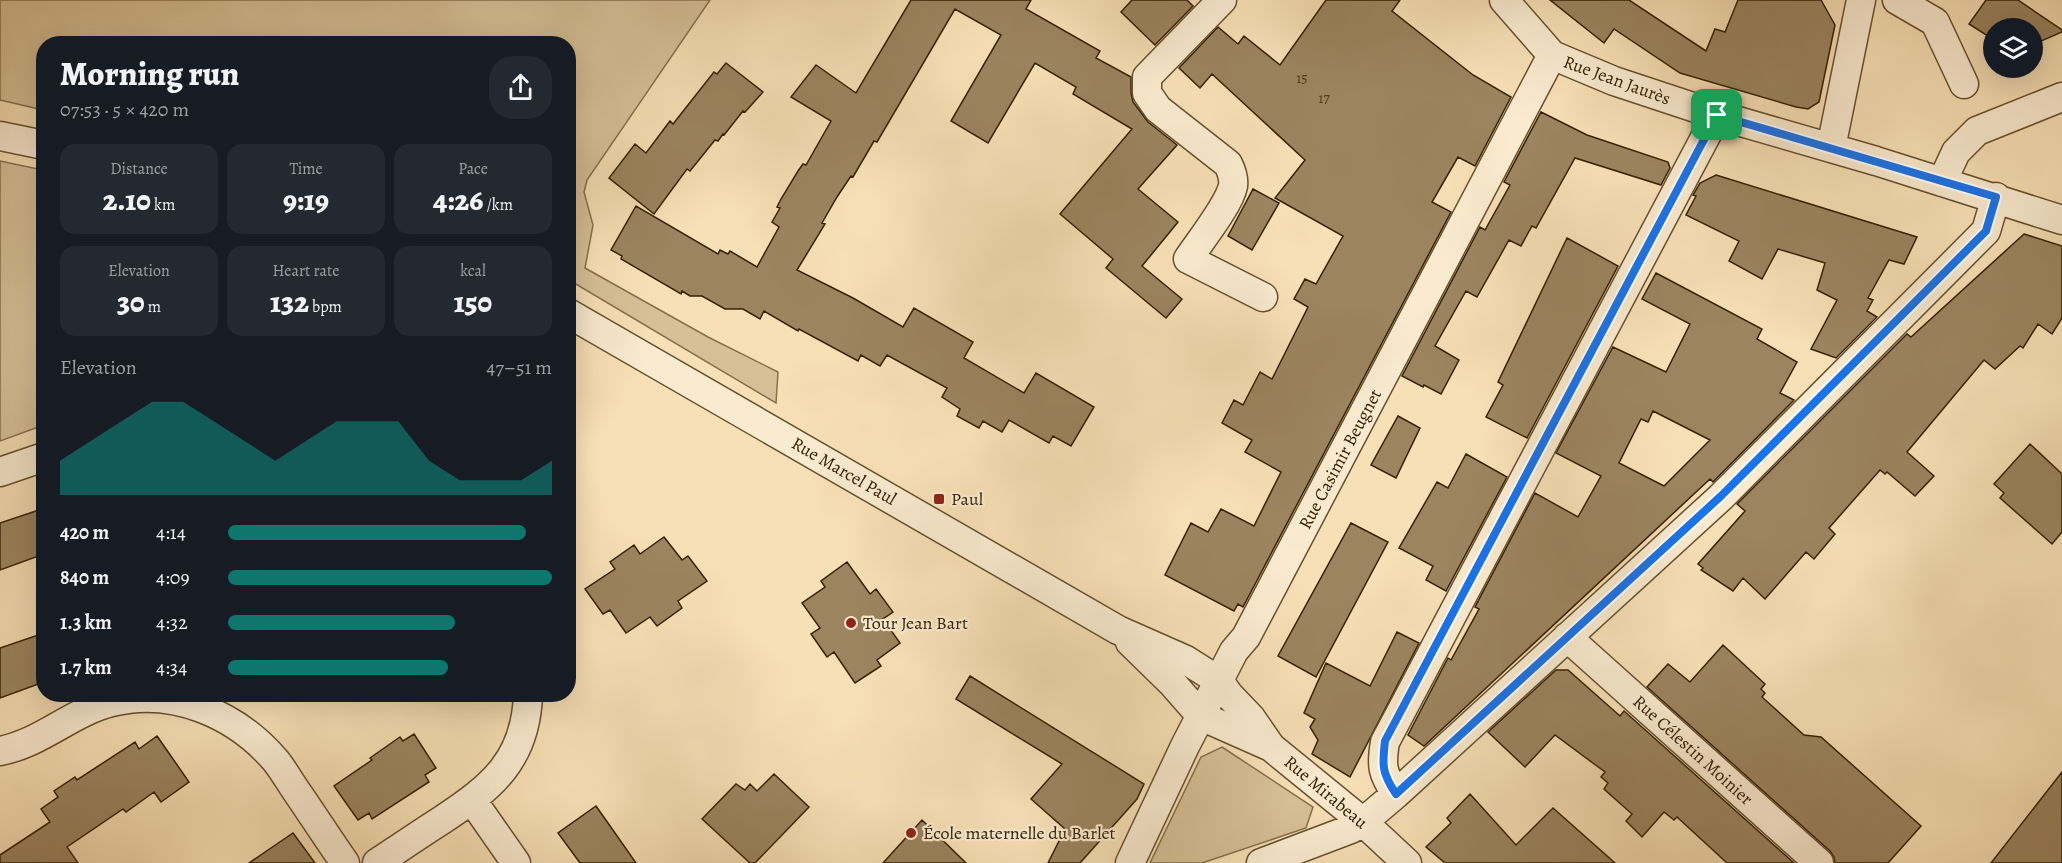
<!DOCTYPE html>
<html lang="en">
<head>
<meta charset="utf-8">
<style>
  :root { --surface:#171b24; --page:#242831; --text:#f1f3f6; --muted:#9ea1a6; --accent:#0f766e }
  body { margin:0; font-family:Alegreya,serif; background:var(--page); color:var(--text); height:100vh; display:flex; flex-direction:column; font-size:22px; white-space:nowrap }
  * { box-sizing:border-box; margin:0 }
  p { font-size:20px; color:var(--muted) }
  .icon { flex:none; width:33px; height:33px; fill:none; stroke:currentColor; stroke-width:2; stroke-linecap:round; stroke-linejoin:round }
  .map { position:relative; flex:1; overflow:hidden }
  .side { position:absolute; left:36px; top:36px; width:540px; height:666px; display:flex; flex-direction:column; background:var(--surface); border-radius:24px; box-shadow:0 6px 24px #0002 }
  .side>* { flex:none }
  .buttons { position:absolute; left:1983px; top:18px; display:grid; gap:12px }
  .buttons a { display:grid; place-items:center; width:60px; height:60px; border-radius:50%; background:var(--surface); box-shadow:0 6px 24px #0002; font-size:30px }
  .pin { position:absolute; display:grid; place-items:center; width:51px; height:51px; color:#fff; margin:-26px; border-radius:12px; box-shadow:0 3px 9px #0006 }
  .round { display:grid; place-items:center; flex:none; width:63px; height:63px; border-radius:24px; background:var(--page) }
  .summary { display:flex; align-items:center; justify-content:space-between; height:102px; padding:0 24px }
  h1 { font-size:33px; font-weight:800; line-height:45px }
  .metrics { display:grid; grid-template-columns:repeat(3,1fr); gap:9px; height:102px; padding:6px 24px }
  .metrics div { display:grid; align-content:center; border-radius:15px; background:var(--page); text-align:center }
  .metrics b { font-size:30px; font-weight:800 }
  .metrics small { font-size:16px; font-weight:400 }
  .metrics p { font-size:16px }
  .chart { height:168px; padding:12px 24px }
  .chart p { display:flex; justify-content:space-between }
  .chart svg { width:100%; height:108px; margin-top:6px; fill:var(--accent); opacity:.7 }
  ul { padding:0 24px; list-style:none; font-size:20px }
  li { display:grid; grid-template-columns:96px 72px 1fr; align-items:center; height:45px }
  li i { height:15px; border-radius:8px; background:var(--accent) }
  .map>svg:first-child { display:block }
  .green { fill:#d7c097; stroke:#86704c; stroke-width:1.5 }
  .building { fill:#9b845f; stroke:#362100; stroke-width:1.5; fill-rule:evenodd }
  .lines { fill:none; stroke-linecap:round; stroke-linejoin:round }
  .minor-casing { stroke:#66512e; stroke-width:31 }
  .minor { stroke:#faebd0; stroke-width:28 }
  .route-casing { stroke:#fff; stroke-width:12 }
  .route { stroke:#1a73e8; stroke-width:8 }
  .poi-dot { fill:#8f2418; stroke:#faebd0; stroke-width:2 }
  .labels { text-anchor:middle; stroke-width:4.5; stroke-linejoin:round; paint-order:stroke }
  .number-label { font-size:15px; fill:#4f3a18 }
  .street-label { font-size:18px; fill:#362100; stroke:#faebd0 }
  .poi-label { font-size:18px; fill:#362100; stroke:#faebd0; text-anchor:start }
</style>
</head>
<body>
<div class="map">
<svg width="2062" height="863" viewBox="0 0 2062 863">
  <rect width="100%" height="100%" fill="#f8e0b6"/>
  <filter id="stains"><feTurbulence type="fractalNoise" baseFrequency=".00333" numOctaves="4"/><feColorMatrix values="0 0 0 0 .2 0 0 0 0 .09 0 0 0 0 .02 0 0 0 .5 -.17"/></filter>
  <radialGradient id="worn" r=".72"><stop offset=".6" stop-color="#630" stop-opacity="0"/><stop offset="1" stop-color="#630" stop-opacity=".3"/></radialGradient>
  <!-- green -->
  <path class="green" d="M 0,0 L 710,0 L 587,180 L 584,192 L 593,225 L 585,268 L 708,337 L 778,372 L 776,403 L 569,280 L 568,44 L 44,44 L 43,110 L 0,100 Z
    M 0,161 L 43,170 L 44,425 L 0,441 Z
    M 1222,747 L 1313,807 L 1306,828 L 1202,863 L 1150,863 L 1201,757 Z"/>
  <!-- building -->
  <path class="building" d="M 911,0 L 1031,0 L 1026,9 L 1100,51 L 1096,58 L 1131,77 L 1131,93 L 1133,102 L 1148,122 L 1177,145 L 1138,189 L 1178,222 L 1142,266 L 1182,299 L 1166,318 L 1106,268 L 1113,259 L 1060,214 L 1132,129 L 1073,94 L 1076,87 L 1035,63 L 988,143 L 951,121 L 1001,35 L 955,9 L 877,142 L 874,141 L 853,177 L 851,176 L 837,197 L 822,223 L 825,224 L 797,270 L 853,298 L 903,327 L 914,308 L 973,342 L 964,358 L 1024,393 L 1036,373 L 1094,407 L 1071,446 L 1053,436 L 1049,443 L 1009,420 L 1002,432 L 983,421 L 979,428 L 957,416 L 960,409 L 942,397 L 947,388 L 887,355 L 880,366 L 861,355 L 858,361 L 799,329 L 798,331 L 764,311 L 760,319 L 743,309 L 725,309 L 702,296 L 690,296 L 682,291 L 681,294 L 621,259 L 622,256 L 611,250 L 636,206 L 718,254 L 720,250 L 728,254 L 730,251 L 757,267 L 779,227 L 772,222 L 780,208 L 777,207 L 781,199 L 798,171 L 803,164 L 806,165 L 831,121 L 791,97 L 816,65 L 856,93 Z
    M 1132,0 L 1187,0 L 1193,6 L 1155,45 L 1121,12 Z
    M 1326,0 L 1400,0 L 1392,11 L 1473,75 L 1511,97 L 1475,166 L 1458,157 L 1432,202 L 1451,212 L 1243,607 L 1238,604 L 1234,611 L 1165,575 L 1191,523 L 1208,532 L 1221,509 L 1254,526 L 1281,472 L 1245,452 L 1252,440 L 1222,423 L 1234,400 L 1243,405 L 1260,372 L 1272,379 L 1308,307 L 1294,299 L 1305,279 L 1316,284 L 1343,236 L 1275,198 L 1305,160 L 1212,74 L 1200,88 L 1179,68 L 1218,27 L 1238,44 L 1244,36 L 1280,65 Z
    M 1550,0 L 1629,0 L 1706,51 L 1715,29 L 1725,32 L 1738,0 L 1821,0 L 1835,25 L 1819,102 L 1808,109 L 1796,107 L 1680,73 L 1614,29 L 1604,43 Z
    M 1986,0 L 2018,0 L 2062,30 L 2062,32 L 2032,45 L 2032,28 L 1994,28 L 1994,40 L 1969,24 Z
    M 726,63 L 763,92 L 745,112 L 743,111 L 724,135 L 723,134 L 718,141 L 715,140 L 690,171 L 687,169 L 654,214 L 609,178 L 635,144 L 646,153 L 670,121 L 673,124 L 714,72 L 717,74 Z
    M 1541,112 L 1587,135 L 1668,162 L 1670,168 L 1661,185 L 1575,158 L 1536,228 L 1532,226 L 1521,246 L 1509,240 L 1477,297 L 1466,291 L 1435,346 L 1459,360 L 1441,394 L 1424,385 L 1423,387 L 1402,376 L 1480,227 L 1485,230 L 1510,185 L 1504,182 Z
    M 1716,175 L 1917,237 L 1904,264 L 1889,260 L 1868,298 L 1873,300 L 1867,311 L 1877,317 L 1836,358 L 1811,349 L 1837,300 L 1817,290 L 1825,263 L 1778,249 L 1762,279 L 1729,261 L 1739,241 L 1686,215 L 1696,196 L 1693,195 L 1700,183 Z
    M 1253,189 L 1279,203 L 1252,250 L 1228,236 Z
    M 2024,234 L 2062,246 L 2062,318 L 2052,334 L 2038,324 L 2023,348 L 2020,346 L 1995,369 L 1984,360 L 1907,452 L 1934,476 L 1915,496 L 1887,472 L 1885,474 L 1880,470 L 1829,528 L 1835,534 L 1814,559 L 1806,552 L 1765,599 L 1743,578 L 1733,591 L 1701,570 L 1703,568 L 1698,564 L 1745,511 L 1737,504 L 1907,334 L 1911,337 Z
    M 1567,238 L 1618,266 L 1527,438 L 1486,417 L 1503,385 L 1498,382 Z
    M 1656,273 L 1762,329 L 1757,339 L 1797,362 L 1780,393 L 1794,400 L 1713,482 L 1710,479 L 1424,746 L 1408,735 L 1448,658 L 1451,660 L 1479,609 L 1475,607 L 1535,493 L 1578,517 L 1601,476 L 1556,453 L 1613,347 L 1666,372 L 1690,324 L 1642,299 ZM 1653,411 L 1710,440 L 1664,486 L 1619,463 L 1641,419 L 1648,422 Z
    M 1398,416 L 1420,428 L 1396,478 L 1371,465 Z
    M 2030,444 L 2062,474 L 2062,532 L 2052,544 L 2000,498 L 2004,493 L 1994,484 Z
    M 1466,454 L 1507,477 L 1446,591 L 1426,580 L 1433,566 L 1399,548 L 1437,482 L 1448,488 Z
    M 39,510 L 44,522 L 44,554 L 0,570 L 0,523 Z
    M 1351,523 L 1388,542 L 1316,677 L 1278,656 Z
    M 664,537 L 682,560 L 688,556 L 707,581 L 678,601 L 682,608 L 657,626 L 650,617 L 626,633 L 610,610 L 603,614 L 585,589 L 615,569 L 610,562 L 634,545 L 640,554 Z
    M 847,562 L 870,594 L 876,589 L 893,612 L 883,619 L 900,643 L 877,660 L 881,666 L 855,683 L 834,652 L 827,657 L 811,634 L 820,628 L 802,603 L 825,587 L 821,581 Z
    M 1397,632 L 1419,643 L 1350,777 L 1312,754 L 1318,740 L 1310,727 L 1315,719 L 1304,713 L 1326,663 L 1370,686 Z
    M 44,633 L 44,682 L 0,698 L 0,648 Z
    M 1723,645 L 1765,684 L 1761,689 L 1765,693 L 1762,697 L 1804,735 L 1821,737 L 1921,826 L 1888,863 L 1835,863 L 1834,857 L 1830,851 L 1647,687 L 1668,664 L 1690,682 Z
    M 1556,670 L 1568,670 L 1620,716 L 1624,711 L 1794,863 L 1727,863 L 1677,817 L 1674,820 L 1664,812 L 1642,837 L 1626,821 L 1632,814 L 1604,789 L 1608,783 L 1601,777 L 1605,772 L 1555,735 L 1525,767 L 1488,732 Z
    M 970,676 L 1144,784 L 1137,799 L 1080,863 L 1048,863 L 1065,829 L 1031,799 L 1062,764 L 956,699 Z
    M 414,734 L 436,768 L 425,775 L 429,782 L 372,819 L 369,813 L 358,820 L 334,786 L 372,760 L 370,758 L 400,737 L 403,741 Z
    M 157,736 L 189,782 L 161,802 L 154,792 L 126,812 L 123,809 L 67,847 L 78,863 L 0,863 L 0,855 L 50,822 L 41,809 L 58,797 L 54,791 L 75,777 L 77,780 L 135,742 L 139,749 Z
    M 2062,772 L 2062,863 L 1991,863 Z
    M 774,774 L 809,807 L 755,863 L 750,863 L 702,819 L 736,784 L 745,790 L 750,784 L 757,791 Z
    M 1470,794 L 1516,845 L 1553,808 L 1615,863 L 1445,863 L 1426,847 L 1451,823 L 1447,818 Z
    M 596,806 L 615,833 L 636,863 L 580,863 L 558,833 Z
    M 922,820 L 966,863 L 883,863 Z
    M 293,833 L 315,863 L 249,863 Z"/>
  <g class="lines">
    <defs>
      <path id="minor" d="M 1222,0 L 1147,77 L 1147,93 L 1158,109 L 1228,164 C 1231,170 1234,179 1233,186 C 1229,205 1200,241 1188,259 L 1263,297
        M 1504,0 L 1552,55 L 1614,81 L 1717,115 L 1876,161 L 2062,220
        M 1897,0 L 1935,22 L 1964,84
        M 0,136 L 44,145
        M 1831,148 L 1861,0
        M 1942,182 L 1956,152 L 1977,131 L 2062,97
        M 568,313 L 1118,630 L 1186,660 L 1219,681 L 1229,695 L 1251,718 L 1271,747
        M 0,472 L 44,457
        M 1567,637 L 1819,863
        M 1130,642 L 1173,684 L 1201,716 L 1271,747 L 1363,822 L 1407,863
        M 0,751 C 42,743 71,712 112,702 C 173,687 236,714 276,761 C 284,771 291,784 299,795 C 314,817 329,840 345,863
        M 1396,794 C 1382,773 1381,766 1385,742 L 1717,115
        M 472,800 L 516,863
        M 377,863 C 398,849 420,834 442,820 C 492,787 526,760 528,694
        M 1130,863 L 1185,746 L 1234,651 L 1246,637 L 1552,55
        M 1261,863 L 1351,829 L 1363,822 L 1396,794 L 1721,497 L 1986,231 L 1996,197"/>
    </defs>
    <!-- minor casing -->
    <use href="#minor" class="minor-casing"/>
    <!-- minor -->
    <use href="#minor" class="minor"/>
  </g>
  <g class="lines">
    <defs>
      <path id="route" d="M 1717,115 L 1996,197 L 1986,231 L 1721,496 L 1396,794 C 1382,773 1382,766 1385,741 Z"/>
    </defs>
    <!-- route casing -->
    <use href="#route" class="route-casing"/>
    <!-- route -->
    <use href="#route" class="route"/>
  </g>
  <!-- markers -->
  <g class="poi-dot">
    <rect x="933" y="493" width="12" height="12" rx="3"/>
    <circle cx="851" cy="623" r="6"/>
    <circle cx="911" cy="833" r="6"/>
  </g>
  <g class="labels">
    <!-- number labels -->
    <g class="number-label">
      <text x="1302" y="83">15</text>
      <text x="1324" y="103">17</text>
    </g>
    <!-- street labels -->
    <g class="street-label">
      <text transform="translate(1617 80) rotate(20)" y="6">Rue Jean Jaurès</text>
      <text transform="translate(1340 459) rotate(-62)" y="6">Rue Casimir Beugnet</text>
      <text transform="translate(844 471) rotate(30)" y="6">Rue Marcel Paul</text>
      <text transform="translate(1693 750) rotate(42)" y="6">Rue Célestin Moinier</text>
      <text transform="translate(1326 792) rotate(40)" y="6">Rue Mirabeau</text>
    </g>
    <!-- poi labels -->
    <g class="poi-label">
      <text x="951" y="505">Paul</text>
      <text x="863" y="629">Tour Jean Bart</text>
      <text x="923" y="839">École maternelle du Barlet</text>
    </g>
  </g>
  <rect width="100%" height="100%" filter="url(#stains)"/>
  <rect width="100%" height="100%" fill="url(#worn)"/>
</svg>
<div class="buttons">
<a><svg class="icon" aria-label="layers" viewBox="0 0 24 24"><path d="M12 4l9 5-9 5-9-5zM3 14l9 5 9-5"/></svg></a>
</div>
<div class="pin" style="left:1717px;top:115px;background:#1e9e55"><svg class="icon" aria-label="arrive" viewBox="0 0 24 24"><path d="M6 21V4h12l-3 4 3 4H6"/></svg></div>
<section class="side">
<div class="summary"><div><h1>Morning run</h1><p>07:53 · 5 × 420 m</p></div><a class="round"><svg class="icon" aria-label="share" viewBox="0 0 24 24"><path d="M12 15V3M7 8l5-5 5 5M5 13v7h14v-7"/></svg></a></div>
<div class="metrics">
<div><p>Distance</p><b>2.10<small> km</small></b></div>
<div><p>Time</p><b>9:19</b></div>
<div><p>Pace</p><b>4:26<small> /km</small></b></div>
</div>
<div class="metrics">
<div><p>Elevation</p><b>30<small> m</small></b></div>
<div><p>Heart rate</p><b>132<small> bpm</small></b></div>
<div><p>kcal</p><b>150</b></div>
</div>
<div class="chart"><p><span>Elevation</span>47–51 m</p>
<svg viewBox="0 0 160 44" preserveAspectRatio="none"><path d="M0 44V30L10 22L20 14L30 6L40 6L50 14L60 22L70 30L80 22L90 14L100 14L110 14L120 30L130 38L140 38L150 38L160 30V44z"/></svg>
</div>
<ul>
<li><b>420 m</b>4:14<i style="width:92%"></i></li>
<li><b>840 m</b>4:09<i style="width:100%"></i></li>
<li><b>1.3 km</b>4:32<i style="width:70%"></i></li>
<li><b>1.7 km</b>4:34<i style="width:68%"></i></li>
</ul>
</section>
</div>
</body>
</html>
